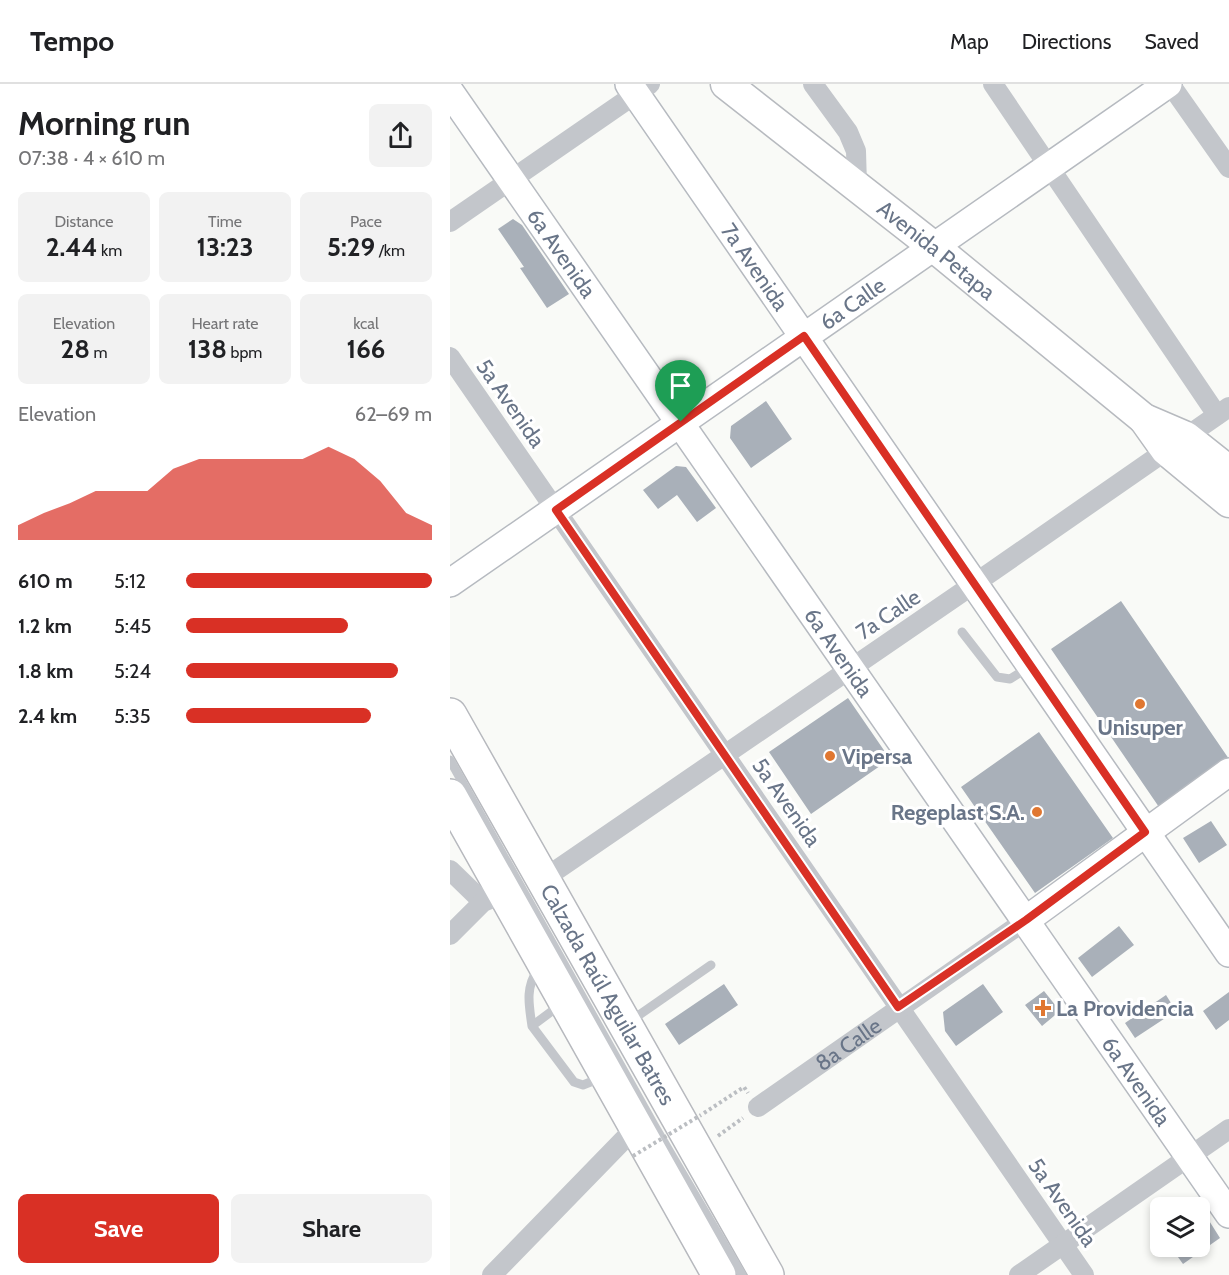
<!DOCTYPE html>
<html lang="en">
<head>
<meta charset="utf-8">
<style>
  :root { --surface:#fff; --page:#f2f2f2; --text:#202124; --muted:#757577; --line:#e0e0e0; --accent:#d93025 }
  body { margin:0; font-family:Cabin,sans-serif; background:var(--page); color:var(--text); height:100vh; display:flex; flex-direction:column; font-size:22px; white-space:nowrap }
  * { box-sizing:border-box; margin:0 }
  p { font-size:20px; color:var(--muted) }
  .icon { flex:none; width:33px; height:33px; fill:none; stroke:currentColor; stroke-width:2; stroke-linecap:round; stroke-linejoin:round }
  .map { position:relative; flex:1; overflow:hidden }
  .sheet { display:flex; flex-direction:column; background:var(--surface); width:450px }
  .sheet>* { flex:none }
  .buttons { position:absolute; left:700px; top:1113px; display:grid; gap:12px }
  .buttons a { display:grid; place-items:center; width:60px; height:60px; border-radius:9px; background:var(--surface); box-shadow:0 3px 9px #0003; font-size:30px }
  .pin { position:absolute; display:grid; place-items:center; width:51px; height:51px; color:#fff; margin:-62px -26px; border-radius:50% 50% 50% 0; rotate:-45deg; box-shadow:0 0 6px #0007 }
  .pin .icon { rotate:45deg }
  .round { display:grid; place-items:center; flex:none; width:63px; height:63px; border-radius:9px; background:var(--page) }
  .head { display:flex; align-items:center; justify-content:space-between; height:102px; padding:0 18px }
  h1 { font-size:33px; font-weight:800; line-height:45px }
  .metrics { display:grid; grid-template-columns:repeat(3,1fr); gap:9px; height:102px; padding:6px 18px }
  .metrics div { display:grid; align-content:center; border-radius:9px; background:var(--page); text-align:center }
  .metrics b { font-size:26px; font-weight:800 }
  .metrics small { font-size:16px; font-weight:400 }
  .metrics p { font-size:16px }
  .chart { height:168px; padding:12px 18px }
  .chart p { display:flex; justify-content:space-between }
  .chart svg { width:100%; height:108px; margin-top:6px; fill:var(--accent); opacity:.7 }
  .cta { display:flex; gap:12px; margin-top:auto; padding:12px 18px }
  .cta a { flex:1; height:69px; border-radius:9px; background:var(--accent); color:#fff; font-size:24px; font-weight:800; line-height:69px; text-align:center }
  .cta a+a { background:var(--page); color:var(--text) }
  ul { padding:0 18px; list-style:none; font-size:20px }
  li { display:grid; grid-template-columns:96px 72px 1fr; align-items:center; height:45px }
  li i { height:15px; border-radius:8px; background:var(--accent) }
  header { display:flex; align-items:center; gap:36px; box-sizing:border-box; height:84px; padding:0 30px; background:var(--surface); border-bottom:2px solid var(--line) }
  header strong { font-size:28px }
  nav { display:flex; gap:33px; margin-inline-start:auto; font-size:21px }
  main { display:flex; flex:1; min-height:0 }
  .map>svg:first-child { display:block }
  .building { fill:#a9b0b9 }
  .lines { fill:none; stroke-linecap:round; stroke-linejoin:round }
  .secondary-casing { stroke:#b6bac0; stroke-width:30 }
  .primary-casing { stroke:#b7babf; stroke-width:33 }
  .highway-casing { stroke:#b7b9be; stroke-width:36 }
  .path { stroke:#bbbec2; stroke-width:4; stroke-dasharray:3 3; stroke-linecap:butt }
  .lane { stroke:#c3c6cb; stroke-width:9 }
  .street { stroke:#c3c6cb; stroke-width:20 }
  .secondary { stroke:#fff; stroke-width:27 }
  .primary { stroke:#fff; stroke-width:30 }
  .highway { stroke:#fff; stroke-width:33 }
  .path-bridge { stroke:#bbbec2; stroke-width:4; stroke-dasharray:3 3; stroke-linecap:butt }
  .route-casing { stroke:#fff; stroke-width:12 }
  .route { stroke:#d93025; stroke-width:8 }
  .poi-dot { fill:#e07731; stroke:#fff; stroke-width:2 }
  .labels { text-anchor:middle; stroke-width:6; stroke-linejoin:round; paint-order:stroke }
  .street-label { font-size:22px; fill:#697588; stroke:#fff }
  .poi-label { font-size:22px; font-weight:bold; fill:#697588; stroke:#fff; text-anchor:start }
</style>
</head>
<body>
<header>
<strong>Tempo</strong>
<nav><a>Map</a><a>Directions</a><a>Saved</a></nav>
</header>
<main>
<section class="sheet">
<div class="head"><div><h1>Morning run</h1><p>07:38 · 4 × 610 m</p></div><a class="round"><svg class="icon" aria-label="share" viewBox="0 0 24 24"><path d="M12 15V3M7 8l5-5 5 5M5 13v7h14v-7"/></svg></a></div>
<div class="metrics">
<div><p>Distance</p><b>2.44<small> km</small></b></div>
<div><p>Time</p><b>13:23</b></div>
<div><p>Pace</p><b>5:29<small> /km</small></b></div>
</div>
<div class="metrics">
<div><p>Elevation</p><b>28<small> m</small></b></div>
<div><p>Heart rate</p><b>138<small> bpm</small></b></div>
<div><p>kcal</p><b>166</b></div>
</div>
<div class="chart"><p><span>Elevation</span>62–69 m</p>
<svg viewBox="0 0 160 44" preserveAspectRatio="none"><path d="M0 44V38L10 33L20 29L30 24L40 24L50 24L60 15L70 11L80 11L90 11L100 11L110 11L120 6L130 11L140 20L150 33L160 38V44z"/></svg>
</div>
<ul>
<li><b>610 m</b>5:12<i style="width:100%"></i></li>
<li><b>1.2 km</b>5:45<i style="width:66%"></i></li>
<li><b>1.8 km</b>5:24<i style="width:86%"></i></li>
<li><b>2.4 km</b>5:35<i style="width:75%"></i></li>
</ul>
<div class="cta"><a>Save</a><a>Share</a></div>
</section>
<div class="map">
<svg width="779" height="1191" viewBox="0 0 779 1191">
  <rect width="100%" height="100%" fill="#f9faf7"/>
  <!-- building -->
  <path class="building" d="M 63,135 L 72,141 L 119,210 L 97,224 L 70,184 L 74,183 L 48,145 Z
    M 316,317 L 342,355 L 301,384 L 280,354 L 281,342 Z
    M 226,382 L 236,383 L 266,424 L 247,438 L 227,411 L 208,425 L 193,406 Z
    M 671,517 L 779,675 L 711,726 L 601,565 Z
    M 398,614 L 440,675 L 361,730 L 319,668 Z
    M 589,648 L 663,754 L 585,809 L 511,703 Z
    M 761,737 L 777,761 L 749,779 L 733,754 Z
    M 669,842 L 684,861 L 642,893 L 628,874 Z
    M 274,900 L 288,921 L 229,961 L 215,940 Z
    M 533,900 L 553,928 L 506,962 L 495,947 L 493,928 Z
    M 594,907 L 610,927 L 592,942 L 575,921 Z
    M 779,908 L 779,936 L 766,946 L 753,927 Z
    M 716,911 L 726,927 L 685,954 L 675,939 Z
    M 758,1135 L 770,1154 L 733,1180 L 720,1162 L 750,1162 L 750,1140 Z"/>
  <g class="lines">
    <defs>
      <g id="secondary">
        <path id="s2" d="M 179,0 L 779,869"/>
        <path id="s3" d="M 0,8 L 779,1130"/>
        <path id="s4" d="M 0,499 L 718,0"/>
        <path d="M 576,836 L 779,688"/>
      </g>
      <g id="primary">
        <path id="s5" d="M 276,0 L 484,163 L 694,335 L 736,353 L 779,387"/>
        <path d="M 694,335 L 716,366 L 779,418"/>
      </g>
      <g id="highway">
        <path id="s6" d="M 0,631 L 317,1191"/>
        <path d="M 0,712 L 269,1191"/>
      </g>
    </defs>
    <!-- secondary casing -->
    <use href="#secondary" class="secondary-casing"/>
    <!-- primary casing -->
    <use href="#primary" class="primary-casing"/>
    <!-- highway casing -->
    <use href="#highway" class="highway-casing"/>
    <!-- path -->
    <path class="path" d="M 254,1029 L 294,1003 L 298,1009
      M 268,1052 L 293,1034"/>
    <!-- lane -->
    <path class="lane" d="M 512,548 L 547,593 L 560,595 L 579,583
      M 0,676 L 204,1041 L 292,1191
      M 110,921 L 82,942 L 124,998 L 133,1001 L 153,993
      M 179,938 L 261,881
      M 82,942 C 79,921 75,904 88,885"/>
    <!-- street -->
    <g class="street">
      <path d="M 363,0 L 398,48 L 406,67 L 407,101"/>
      <path d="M 543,0 L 767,331"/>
      <path d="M 720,0 L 779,84"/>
      <path d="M 0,138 L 200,0"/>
      <path d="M 0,273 L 634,1191"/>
      <path d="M 0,786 L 33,818"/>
      <path d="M 92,796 L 524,500 L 779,323"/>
      <path d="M 0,851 L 33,818 L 55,809"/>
      <path id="s1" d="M 308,1023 L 576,836"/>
      <path d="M 42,1191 L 186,1043"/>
      <path d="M 569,1191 L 779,1045"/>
    </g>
    <!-- secondary -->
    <use href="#secondary" class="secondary"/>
    <!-- primary -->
    <use href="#primary" class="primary"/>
    <!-- highway -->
    <use href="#highway" class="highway"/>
    <!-- path-bridge -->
    <path class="path-bridge" d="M 183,1072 L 251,1031"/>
  </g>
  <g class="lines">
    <defs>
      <path id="route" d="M 354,252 L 695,748 L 576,836 L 448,923 L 106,426 Z"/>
    </defs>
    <!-- route casing -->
    <use href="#route" class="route-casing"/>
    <!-- route -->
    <use href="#route" class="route"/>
  </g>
  <!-- markers -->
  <g class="poi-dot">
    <circle cx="690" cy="620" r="6"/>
    <circle cx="380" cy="672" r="6"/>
    <circle cx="587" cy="728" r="6"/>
    <path d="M590 915h6v6h6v6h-6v6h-6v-6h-6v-6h6z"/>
  </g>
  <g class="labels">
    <!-- street labels -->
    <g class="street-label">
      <text dy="8" stroke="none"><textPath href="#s5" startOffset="268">Avenida Petapa</textPath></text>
      <text dy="8" stroke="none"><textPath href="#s3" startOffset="196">6a Avenida</textPath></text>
      <text dy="8" stroke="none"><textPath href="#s2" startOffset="222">7a Avenida</textPath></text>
      <text dy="8" stroke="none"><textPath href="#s4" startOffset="490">6a Calle</textPath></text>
      <text transform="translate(61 319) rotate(55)" y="8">5a Avenida</text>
      <text transform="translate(438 530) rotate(-34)" y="8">7a Calle</text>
      <text dy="8" stroke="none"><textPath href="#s3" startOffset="682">6a Avenida</textPath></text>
      <text transform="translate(337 718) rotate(55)" y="8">5a Avenida</text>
      <text dy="8" stroke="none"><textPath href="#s6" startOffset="321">Calzada Raúl Aguilar Batres</textPath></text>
      <text dy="8" stroke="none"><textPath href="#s1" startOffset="110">8a Calle</textPath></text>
      <text dy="8" stroke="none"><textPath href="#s3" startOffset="1204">6a Avenida</textPath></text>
      <text transform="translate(613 1118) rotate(55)" y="8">5a Avenida</text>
    </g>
    <!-- poi labels -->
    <g class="poi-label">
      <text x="690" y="651" text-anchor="middle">Unisuper</text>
      <text x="392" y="680">Vipersa</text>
      <text x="575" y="736" text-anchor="end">Regeplast S.A.</text>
      <text x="606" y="932">La Providencia</text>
    </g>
  </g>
</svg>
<div class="buttons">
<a><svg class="icon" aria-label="layers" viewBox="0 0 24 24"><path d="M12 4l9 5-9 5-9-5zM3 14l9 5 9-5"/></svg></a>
</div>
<div class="pin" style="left:231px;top:338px;background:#1e9e55"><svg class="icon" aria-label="arrive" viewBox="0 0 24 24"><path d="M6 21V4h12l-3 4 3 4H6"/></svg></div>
</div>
</main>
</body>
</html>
